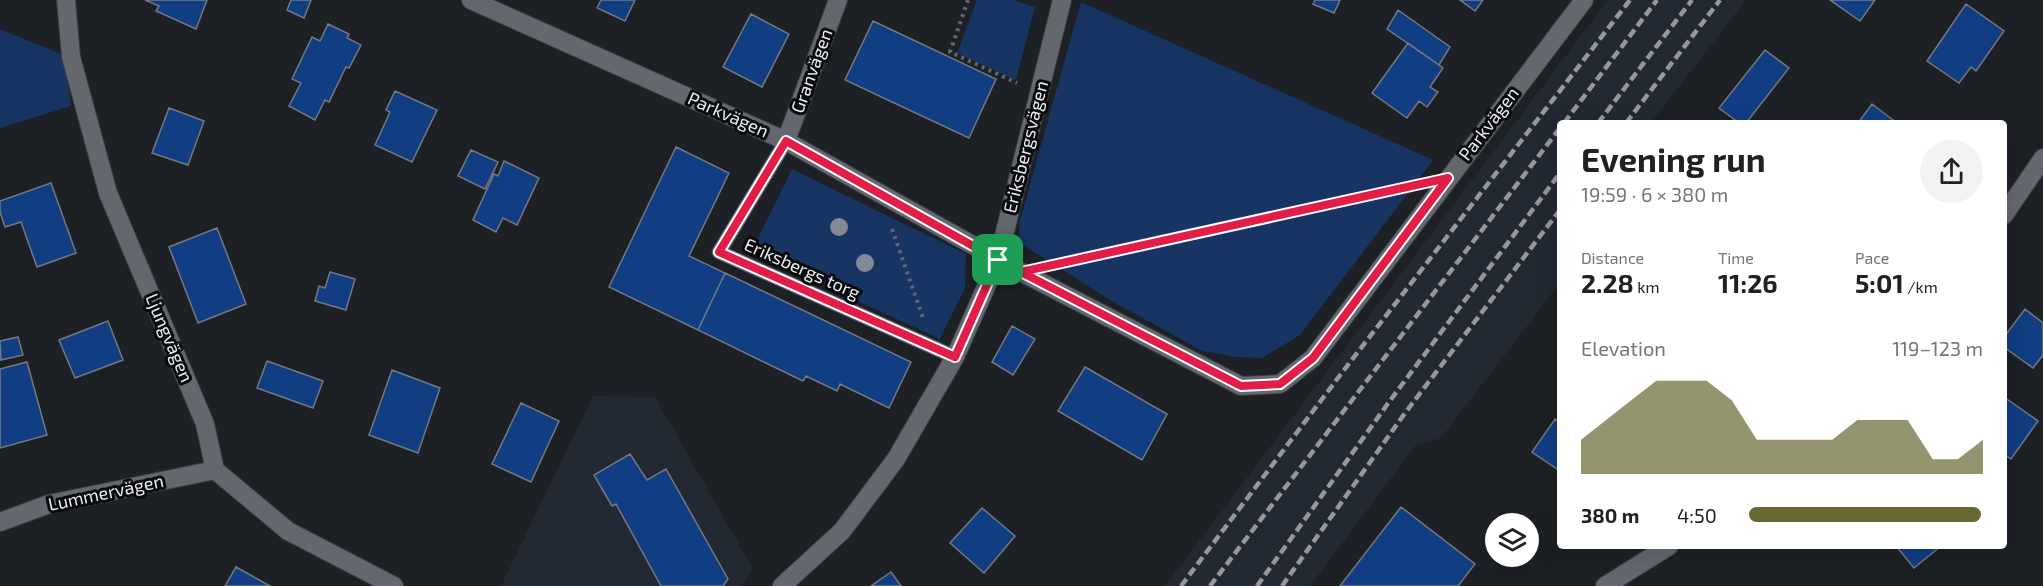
<!DOCTYPE html>
<html lang="en">
<head>
<meta charset="utf-8">
<style>
  :root { --surface:#fff; --page:#f2f2f2; --text:#202124; --muted:#757577; --accent:#676832 }
  body { margin:0; font-family:"Exo 2",sans-serif; background:var(--page); color:var(--text); height:100vh; display:flex; flex-direction:column; font-size:22px; white-space:nowrap }
  * { box-sizing:border-box; margin:0 }
  p { font-size:20px; color:var(--muted) }
  .icon { flex:none; width:33px; height:33px; fill:none; stroke:currentColor; stroke-width:2; stroke-linecap:round; stroke-linejoin:round }
  .map { position:relative; flex:1; overflow:hidden }
  .panel { position:absolute; left:1557px; top:120px; width:450px; height:429px; display:flex; flex-direction:column; background:var(--surface); border-radius:6px; box-shadow:0 6px 24px #0002 }
  .panel>* { flex:none }
  .fabs { position:absolute; left:1485px; top:513px; display:grid; gap:12px }
  .fabs a { display:grid; place-items:center; width:54px; height:54px; border-radius:50%; background:var(--surface); box-shadow:0 6px 24px #0002; font-size:30px }
  .pin { position:absolute; display:grid; place-items:center; width:51px; height:51px; color:#fff; margin:-26px; border-radius:12px; box-shadow:0 3px 9px #0006 }
  .round { display:grid; place-items:center; flex:none; width:63px; height:63px; border-radius:32px; background:var(--page) }
  .head { display:flex; align-items:center; justify-content:space-between; height:102px; padding:0 24px }
  h1 { font-size:33px; font-weight:700; line-height:45px }
  .stats { display:grid; grid-template-columns:repeat(3,1fr); gap:9px; height:102px; padding:6px 24px }
  .stats div { display:grid; align-content:center }
  .stats b { font-size:26px; font-weight:700 }
  .stats small { font-size:16px; font-weight:400 }
  .stats p { font-size:16px }
  .chart { height:168px; padding:12px 24px }
  .chart p { display:flex; justify-content:space-between }
  .chart svg { width:100%; height:108px; margin-top:6px; fill:var(--accent); opacity:.7 }
  ul { padding:0 24px; list-style:none; font-size:20px }
  li { display:grid; grid-template-columns:96px 72px 1fr; align-items:center; height:45px }
  li i { height:15px; border-radius:8px; background:var(--accent) }
  .map>svg:first-child { display:block }
  .built { fill:#232933 }
  .green { fill:#173463 }
  .building { fill:#113d83; stroke:#75797f; stroke-width:1.5 }
  .lines { fill:none; stroke-linecap:round; stroke-linejoin:round }
  .lane-casing { stroke:#393c40; stroke-width:15 }
  .street-casing { stroke:#393c40; stroke-width:20 }
  .path { stroke:#63666b; stroke-width:4; stroke-dasharray:3 4.5; stroke-linecap:butt }
  .lane { stroke:#64686e; stroke-width:14 }
  .street { stroke:#64686e; stroke-width:18 }
  .rail { stroke:#95979c; stroke-width:4.5; stroke-dasharray:9 4.5; stroke-linecap:butt }
  .tree { fill:#818996 }
  .route-casing { stroke:#fff; stroke-width:12 }
  .route { stroke:#e11d48; stroke-width:8 }
  .labels { text-anchor:middle; stroke-width:6; stroke-linejoin:round; paint-order:stroke }
  .street-label { font-size:18px; fill:#ebedf1; stroke:#080a0c }
</style>
</head>
<body>
<div class="map">
<svg width="2043" height="586" viewBox="0 0 2043 586">
  <rect width="100%" height="100%" fill="#1d2025"/>
  <!-- built -->
  <path class="built" d="M 1608,0 L 1746,0 L 1651,123 L 1560,123 L 1560,283 L 1441,438 L 1415,446 L 1310,586 L 1165,586 Z
    M 593,396 L 655,397 L 753,569 L 741,586 L 501,586 Z"/>
  <!-- green -->
  <path class="green" d="M 977,0 L 1013,0 L 1035,7 L 1016,80 L 957,53 Z
    M 1081,2 L 1433,160 L 1300,335 L 1262,358 L 1236,357 L 1202,351 L 1110,300 L 1020,243 L 1019,224 Z
    M 0,29 L 64,55 L 71,106 L 0,128 Z
    M 792,169 L 966,254 L 965,288 L 940,339 L 751,252 Z"/>
  <!-- building -->
  <path class="building" d="M 145,0 L 207,0 L 196,29 L 156,11 L 159,6 Z
    M 291,0 L 311,0 L 304,18 L 287,10 Z
    M 601,0 L 635,0 L 625,21 L 597,8 Z
    M 1315,0 L 1340,0 L 1334,13 L 1313,4 Z
    M 1460,0 L 1483,0 L 1475,11 Z
    M 1830,0 L 1875,0 L 1860,21 Z
    M 1966,4 L 2004,31 L 1976,71 L 1971,67 L 1959,83 L 1927,61 Z
    M 1398,10 L 1450,47 L 1439,65 L 1387,29 Z
    M 751,14 L 789,34 L 762,87 L 723,67 Z
    M 873,21 L 996,79 L 969,138 L 845,80 Z
    M 328,24 L 349,34 L 347,38 L 361,45 L 349,68 L 346,67 L 329,102 L 325,100 L 315,120 L 289,106 L 301,83 L 292,79 L 312,37 L 320,41 Z
    M 1408,43 L 1443,68 L 1430,87 L 1438,92 L 1427,107 L 1419,101 L 1407,118 L 1372,93 Z
    M 1765,50 L 1789,68 L 1746,123 L 1739,123 L 1719,108 Z
    M 395,91 L 437,110 L 412,162 L 375,145 L 390,112 L 386,110 Z
    M 1872,104 L 1897,123 L 1858,123 Z
    M 169,108 L 204,121 L 188,165 L 152,153 Z
    M 676,147 L 729,173 L 689,256 L 725,273 L 698,330 L 609,287 Z
    M 471,150 L 498,162 L 485,189 L 458,176 Z
    M 504,161 L 539,178 L 517,225 L 503,218 L 496,232 L 473,220 L 494,174 L 498,176 Z
    M 51,183 L 76,253 L 37,267 L 21,222 L 5,227 L 0,212 L 0,201 Z
    M 217,228 L 246,304 L 198,323 L 169,247 Z
    M 330,272 L 355,279 L 346,310 L 315,301 L 319,286 L 325,288 Z
    M 725,273 L 911,362 L 889,408 L 840,384 L 837,391 L 806,376 L 803,381 L 698,330 Z
    M 2025,309 L 2043,323 L 2043,355 L 2033,368 L 2004,347 L 2004,337 Z
    M 108,321 L 123,360 L 75,378 L 59,340 Z
    M 1012,326 L 1035,339 L 1013,375 L 992,362 Z
    M 18,337 L 23,355 L 1,360 L 0,341 Z
    M 267,361 L 323,381 L 313,408 L 257,388 Z
    M 27,362 L 47,435 L 0,448 L 0,369 Z
    M 1085,367 L 1167,414 L 1142,460 L 1058,411 Z
    M 392,370 L 440,388 L 418,453 L 369,435 Z
    M 2004,397 L 2038,421 L 2011,459 L 2004,454 Z
    M 521,403 L 559,421 L 531,482 L 492,464 Z
    M 1555,419 L 1560,423 L 1560,471 L 1532,452 Z
    M 630,454 L 647,480 L 666,469 L 728,579 L 723,586 L 661,586 L 616,504 L 612,506 L 594,475 Z
    M 1401,507 L 1475,564 L 1458,586 L 1340,586 Z
    M 982,508 L 1015,536 L 984,573 L 950,543 Z
    M 1896,546 L 1941,546 L 1914,568 Z
    M 236,567 L 270,586 L 225,586 Z
    M 891,572 L 901,586 L 871,586 Z"/>
  <g class="lines">
    <defs>
      <path id="lane" d="M 786,141 L 719,252 L 955,357"/>
      <path id="street" d="M 66,0 L 71,57 L 108,193 L 205,424 L 215,470 L 288,531 L 394,586
        M 471,0 L 786,141 L 1021,272 L 1241,386 L 1280,384 L 1313,358 L 1584,0
        M 786,141 L 838,0
        M 2004,215 L 2043,158
        M 0,522 L 49,504 L 215,470
        M 782,586 L 842,531 L 896,459 L 955,357 L 998,260 L 1062,0
        M 1605,586 L 1669,546"/>
    </defs>
    <!-- lane casing -->
    <use href="#lane" class="lane-casing"/>
    <!-- street casing -->
    <use href="#street" class="street-casing"/>
    <!-- path -->
    <path class="path" d="M 968,0 L 950,52 L 1017,83
      M 892,229 L 923,318
      M 1059,263 L 1412,186"/>
    <!-- lane -->
    <use href="#lane" class="lane"/>
    <!-- street -->
    <use href="#street" class="street"/>
    <!-- rail -->
    <path class="rail" d="M 1564,123 L 1657,0
      M 1598,123 L 1692,0
      M 1626,123 L 1720,0
      M 1181,586 L 1344,370 L 1630,0
      M 1210,586 L 1560,128
      M 1257,586 L 1389,402 L 1560,173
      M 1282,586 L 1405,413 L 1560,210"/>
  </g>
  <!-- trees -->
  <g class="tree">
    <circle cx="839" cy="227" r="9"/>
    <circle cx="865" cy="263" r="9"/>
  </g>
  <g class="lines">
    <defs>
      <path id="route" d="M 998,260 L 786,141 L 719,252 L 955,357 L 998,260 L 1021,272 L 1241,386 L 1280,384 L 1313,358 L 1448,178 L 1021,272 L 998,260"/>
    </defs>
    <!-- route casing -->
    <use href="#route" class="route-casing"/>
    <!-- route -->
    <use href="#route" class="route"/>
  </g>
  <g class="labels">
    <!-- street labels -->
    <g class="street-label">
      <text transform="translate(812 71) rotate(-70)" y="6">Granvägen</text>
      <text transform="translate(728 115) rotate(24)" y="6">Parkvägen</text>
      <text transform="translate(1489 124) rotate(-53)" y="6">Parkvägen</text>
      <text transform="translate(1026 147) rotate(-76)" y="6">Eriksbergsvägen</text>
      <text transform="translate(802 269) rotate(24)" y="6">Eriksbergs torg</text>
      <text transform="translate(169 338) rotate(67)" y="6">Ljungvägen</text>
      <text transform="translate(106 493) rotate(-12)" y="6">Lummervägen</text>
    </g>
  </g>
</svg>
<div class="fabs">
<a><svg class="icon" aria-label="layers" viewBox="0 0 24 24"><path d="M12 4l9 5-9 5-9-5zM3 14l9 5 9-5"/></svg></a>
</div>
<div class="pin" style="left:998px;top:260px;background:#1e9e55"><svg class="icon" aria-label="arrive" viewBox="0 0 24 24"><path d="M6 21V4h12l-3 4 3 4H6"/></svg></div>
<section class="panel">
<div class="head"><div><h1>Evening run</h1><p>19:59 · 6 × 380 m</p></div><a class="round"><svg class="icon" aria-label="share" viewBox="0 0 24 24"><path d="M12 15V3M7 8l5-5 5 5M5 13v7h14v-7"/></svg></a></div>
<div class="stats">
<div><p>Distance</p><b>2.28<small> km</small></b></div>
<div><p>Time</p><b>11:26</b></div>
<div><p>Pace</p><b>5:01<small> /km</small></b></div>
</div>
<div class="chart"><p><span>Elevation</span>119–123 m</p>
<svg viewBox="0 0 160 44" preserveAspectRatio="none"><path d="M0 44V30L10 22L20 14L30 6L40 6L50 6L60 14L70 30L80 30L90 30L100 30L110 22L120 22L130 22L140 38L150 38L160 30V44z"/></svg>
</div>
<ul>
<li><b>380 m</b>4:50<i style="width:99%"></i></li>
</ul>
</section>
</div>
</body>
</html>
